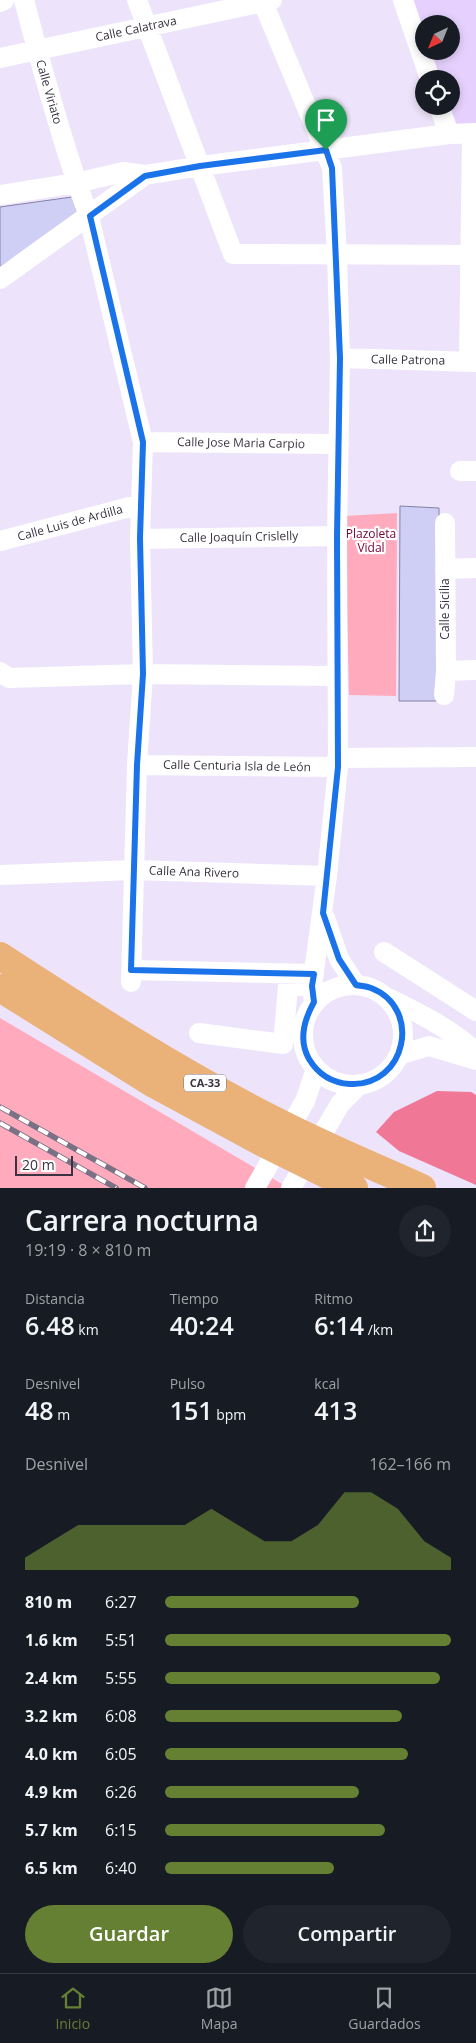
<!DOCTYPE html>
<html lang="es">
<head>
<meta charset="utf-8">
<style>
  :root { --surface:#171b24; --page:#20242c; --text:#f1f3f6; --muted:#9ea1a6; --line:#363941; --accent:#657f33 }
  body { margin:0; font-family:"Open Sans",sans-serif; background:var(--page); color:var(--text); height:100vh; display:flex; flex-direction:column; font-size:19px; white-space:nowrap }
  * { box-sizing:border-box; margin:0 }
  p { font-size:16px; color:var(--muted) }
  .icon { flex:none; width:28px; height:28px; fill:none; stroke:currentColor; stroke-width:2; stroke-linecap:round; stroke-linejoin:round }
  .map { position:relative; height:1188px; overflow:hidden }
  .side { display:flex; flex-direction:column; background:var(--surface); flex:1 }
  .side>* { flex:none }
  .needle { width:32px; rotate:223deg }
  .tools { position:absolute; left:415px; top:15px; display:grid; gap:10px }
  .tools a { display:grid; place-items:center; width:45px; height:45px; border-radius:50%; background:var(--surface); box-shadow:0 2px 8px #0003; font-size:25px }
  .scale { position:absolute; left:15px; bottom:12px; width:58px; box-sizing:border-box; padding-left:5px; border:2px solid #3a3342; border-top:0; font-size:14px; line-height:18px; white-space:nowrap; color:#3a3342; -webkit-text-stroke:4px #fff; paint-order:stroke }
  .pin { position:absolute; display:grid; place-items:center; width:42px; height:42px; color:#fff; margin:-51px -21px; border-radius:50% 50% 50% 0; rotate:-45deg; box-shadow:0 0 5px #0007 }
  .pin .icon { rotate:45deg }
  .round { display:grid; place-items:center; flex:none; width:52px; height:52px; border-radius:26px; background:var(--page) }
  .summary { display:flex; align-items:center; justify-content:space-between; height:85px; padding:0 25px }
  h1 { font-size:28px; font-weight:600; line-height:38px }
  .figures { display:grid; grid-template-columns:repeat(3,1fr); gap:8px; height:85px; padding:5px 25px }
  .figures div { display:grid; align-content:center }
  .figures b { font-size:25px; font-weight:600 }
  .figures small { font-size:14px; font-weight:400 }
  .figures p { font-size:14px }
  .chart { height:140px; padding:10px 25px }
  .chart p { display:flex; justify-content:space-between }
  .chart svg { width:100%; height:90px; margin-top:5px; fill:var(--accent); opacity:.7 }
  .button { display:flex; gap:10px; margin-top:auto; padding:10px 25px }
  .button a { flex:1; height:58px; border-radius:30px; background:var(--accent); color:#fff; font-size:20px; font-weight:600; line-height:58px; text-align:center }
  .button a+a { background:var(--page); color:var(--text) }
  ul { padding:0 25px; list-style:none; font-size:16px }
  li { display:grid; grid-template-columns:80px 60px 1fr; align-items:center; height:38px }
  li i { height:12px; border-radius:6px; background:var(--accent) }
  .tabs { display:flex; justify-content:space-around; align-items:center; height:70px; border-top:1px solid var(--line); background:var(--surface); font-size:14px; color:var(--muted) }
  .tabs a { display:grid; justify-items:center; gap:2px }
  .tabs .on { color:var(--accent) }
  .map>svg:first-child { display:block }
  .built { fill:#e6d1fe }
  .green { fill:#ffabbd }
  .forest { fill:#f17796 }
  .building { fill:#cfcff6; stroke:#8382a6 }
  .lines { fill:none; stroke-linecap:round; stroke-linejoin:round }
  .minor { stroke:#fff; stroke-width:20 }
  .highway { stroke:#eab178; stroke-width:28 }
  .rail-casing { stroke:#7a7284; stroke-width:5.5 }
  .rail { stroke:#fff; stroke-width:4; stroke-dasharray:11; stroke-linecap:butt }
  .route-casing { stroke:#fff; stroke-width:10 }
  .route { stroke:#1a73e8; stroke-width:6 }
  .labels { text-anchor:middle; stroke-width:4.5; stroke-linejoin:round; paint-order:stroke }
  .shield { fill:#fff; stroke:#75707b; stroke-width:1 }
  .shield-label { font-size:11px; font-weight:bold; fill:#3a3342 }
  .street-label { font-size:12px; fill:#3a3342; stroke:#fff }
  .park-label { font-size:12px; fill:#750032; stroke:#fff }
</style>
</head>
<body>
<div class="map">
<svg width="476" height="1188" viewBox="0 0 476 1188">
  <rect width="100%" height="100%" fill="#ede3fa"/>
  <!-- built -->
  <path class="built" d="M 408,0 L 476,0 L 476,123 L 457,125 L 450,106 L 451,106 L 451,79 L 439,79 L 428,51 L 451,51 L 451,24 L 424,24 L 424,40 Z"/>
  <!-- green -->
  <path class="green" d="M 397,513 L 396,696 L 349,695 L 345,516 Z
    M 0,1018 L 289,1188 L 0,1188 Z"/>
  <!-- forest -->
  <path class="forest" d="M 437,1091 L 471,1092 L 476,1095 L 476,1185 L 399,1151 L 376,1132 L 394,1112 Z"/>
  <!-- building -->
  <path class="building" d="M 72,197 L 78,215 L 0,267 L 0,207 Z
    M 400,506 L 439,508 L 439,701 L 399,701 Z"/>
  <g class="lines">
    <!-- minor -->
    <path class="minor" d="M 24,0 C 43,73 63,146 89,217 L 143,442 L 140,539 L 143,674 L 137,765 L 131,982
      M 137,0 L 233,254 L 476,255
      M 262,0 L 332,168 L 337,255 L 340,358 L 337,536 L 338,767 L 327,876 L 312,986 L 314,1002
      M 403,0 L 430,79
      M 0,2 L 4,0
      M 0,58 L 272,0
      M 439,106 L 449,134
      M 0,195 L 76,183 L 123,172 L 145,175 L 201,166 L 449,134 L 476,133
      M 0,279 L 145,175
      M 340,358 L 476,362
      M 469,361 L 472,133
      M 143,442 L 339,444
      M 460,471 L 476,471
      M 140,539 L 337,536
      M 0,541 L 141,504
      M 445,569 L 476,568
      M 446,671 L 476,670
      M 0,672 L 9,678 L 143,674 L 338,676
      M 444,695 L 446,671 L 445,523
      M 337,758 L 476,757
      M 137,765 L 338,767
      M 0,875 L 134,870 L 327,876
      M 325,918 L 339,959 L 356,985
      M 384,952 L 476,1011
      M 131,970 L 314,974
      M303 1035a50 50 0 1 1 100 0a50 50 0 1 1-100 0Z
      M 386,997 C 417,1012 451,1029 476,1052
      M 199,1033 L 283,1044 L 288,986 L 312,986
      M 399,1055 L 429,1046 L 476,1060
      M 255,1188 L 305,1101 L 316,1069
      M 291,1188 L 340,1104 L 359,1085"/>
    <!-- highway -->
    <path class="highway" d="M 0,956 C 89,1014 179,1072 274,1120 C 322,1145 373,1166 422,1188
      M 0,988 L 154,1084 L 261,1142 L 354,1188"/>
    <defs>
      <path id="rail" d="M 0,1107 L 145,1188
        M 0,1123 L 116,1188"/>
    </defs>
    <!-- rail casing -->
    <use href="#rail" class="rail-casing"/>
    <!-- rail -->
    <use href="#rail" class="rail"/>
  </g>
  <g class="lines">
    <defs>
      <path id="route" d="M 326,150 L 332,168 L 340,358 L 337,536 L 338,767 L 323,913 L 339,959 L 356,985 C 361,986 366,986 371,988 C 423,1008 406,1087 350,1084 C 332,1083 318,1074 309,1059 C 298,1040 304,1020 314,1002 L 312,986 L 314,974 L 131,970 L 137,765 L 143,674 L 140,538 L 143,442 L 90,216 L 145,176 L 200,166 Z"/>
    </defs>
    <!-- route casing -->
    <use href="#route" class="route-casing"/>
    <!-- route -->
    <use href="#route" class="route"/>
  </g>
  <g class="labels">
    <!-- shield labels -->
    <rect class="shield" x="184" y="1074.5" width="42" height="17" rx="4"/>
    <g class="shield-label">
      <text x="205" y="1087">CA-33</text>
    </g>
    <!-- street labels -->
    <g class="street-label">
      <text transform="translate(136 29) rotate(-12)" y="4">Calle Calatrava</text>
      <text transform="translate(49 92) rotate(74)" y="4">Calle Viriato</text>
      <text transform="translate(408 360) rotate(1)" y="4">Calle Patrona</text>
      <text transform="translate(241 443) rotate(1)" y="4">Calle Jose Maria Carpio</text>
      <text transform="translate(70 523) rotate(-15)" y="4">Calle Luis de Ardilla</text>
      <text transform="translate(239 537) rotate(-1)" y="4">Calle Joaquín Crislelly</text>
      <text transform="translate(445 609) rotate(-90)" y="4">Calle Sicilia</text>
      <text transform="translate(237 766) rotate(1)" y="4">Calle Centuria Isla de León</text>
      <text transform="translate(194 872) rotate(2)" y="4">Calle Ana Rivero</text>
    </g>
    <!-- park labels -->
    <g class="park-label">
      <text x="371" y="538">Plazoleta<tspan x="371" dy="14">Vidal</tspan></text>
    </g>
  </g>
</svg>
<div class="tools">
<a><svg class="needle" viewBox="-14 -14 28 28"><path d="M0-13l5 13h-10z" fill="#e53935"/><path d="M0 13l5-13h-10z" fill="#9ea1a6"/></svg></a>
<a><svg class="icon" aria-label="locate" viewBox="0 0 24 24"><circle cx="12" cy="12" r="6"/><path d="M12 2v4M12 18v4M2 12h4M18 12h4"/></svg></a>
</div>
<div class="scale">20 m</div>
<div class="pin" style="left:326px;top:150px;background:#1e9e55"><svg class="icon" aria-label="arrive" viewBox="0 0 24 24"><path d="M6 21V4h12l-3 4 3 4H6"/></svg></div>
</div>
<section class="side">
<div class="summary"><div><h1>Carrera nocturna</h1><p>19:19 · 8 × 810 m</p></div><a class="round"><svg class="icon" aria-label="share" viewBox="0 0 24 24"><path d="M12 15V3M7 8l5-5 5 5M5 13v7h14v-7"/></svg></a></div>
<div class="figures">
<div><p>Distancia</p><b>6.48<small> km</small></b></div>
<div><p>Tiempo</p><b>40:24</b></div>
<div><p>Ritmo</p><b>6:14<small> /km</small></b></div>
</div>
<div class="figures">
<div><p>Desnivel</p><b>48<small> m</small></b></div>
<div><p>Pulso</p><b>151<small> bpm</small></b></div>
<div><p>kcal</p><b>413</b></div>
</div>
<div class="chart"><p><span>Desnivel</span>162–166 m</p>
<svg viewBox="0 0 160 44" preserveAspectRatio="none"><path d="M0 44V38L10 30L20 22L30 22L40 22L50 22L60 22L70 14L80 22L90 30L100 30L110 22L120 6L130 6L140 14L150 30L160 38V44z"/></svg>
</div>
<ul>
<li><b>810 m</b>6:27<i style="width:68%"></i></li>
<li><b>1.6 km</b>5:51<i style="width:100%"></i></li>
<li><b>2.4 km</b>5:55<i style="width:96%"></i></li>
<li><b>3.2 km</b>6:08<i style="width:83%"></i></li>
<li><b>4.0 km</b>6:05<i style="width:85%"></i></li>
<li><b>4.9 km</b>6:26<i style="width:68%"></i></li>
<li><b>5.7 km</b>6:15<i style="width:77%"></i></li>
<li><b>6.5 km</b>6:40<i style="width:59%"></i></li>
</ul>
<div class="button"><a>Guardar</a><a>Compartir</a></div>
</section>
<nav class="tabs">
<a class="on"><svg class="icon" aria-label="home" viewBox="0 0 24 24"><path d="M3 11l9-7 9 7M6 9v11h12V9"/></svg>Inicio</a>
<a><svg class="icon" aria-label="map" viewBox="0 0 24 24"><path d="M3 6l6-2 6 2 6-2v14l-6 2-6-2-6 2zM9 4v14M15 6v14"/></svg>Mapa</a>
<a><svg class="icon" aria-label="saved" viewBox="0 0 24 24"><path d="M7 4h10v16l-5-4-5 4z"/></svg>Guardados</a>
</nav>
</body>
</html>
